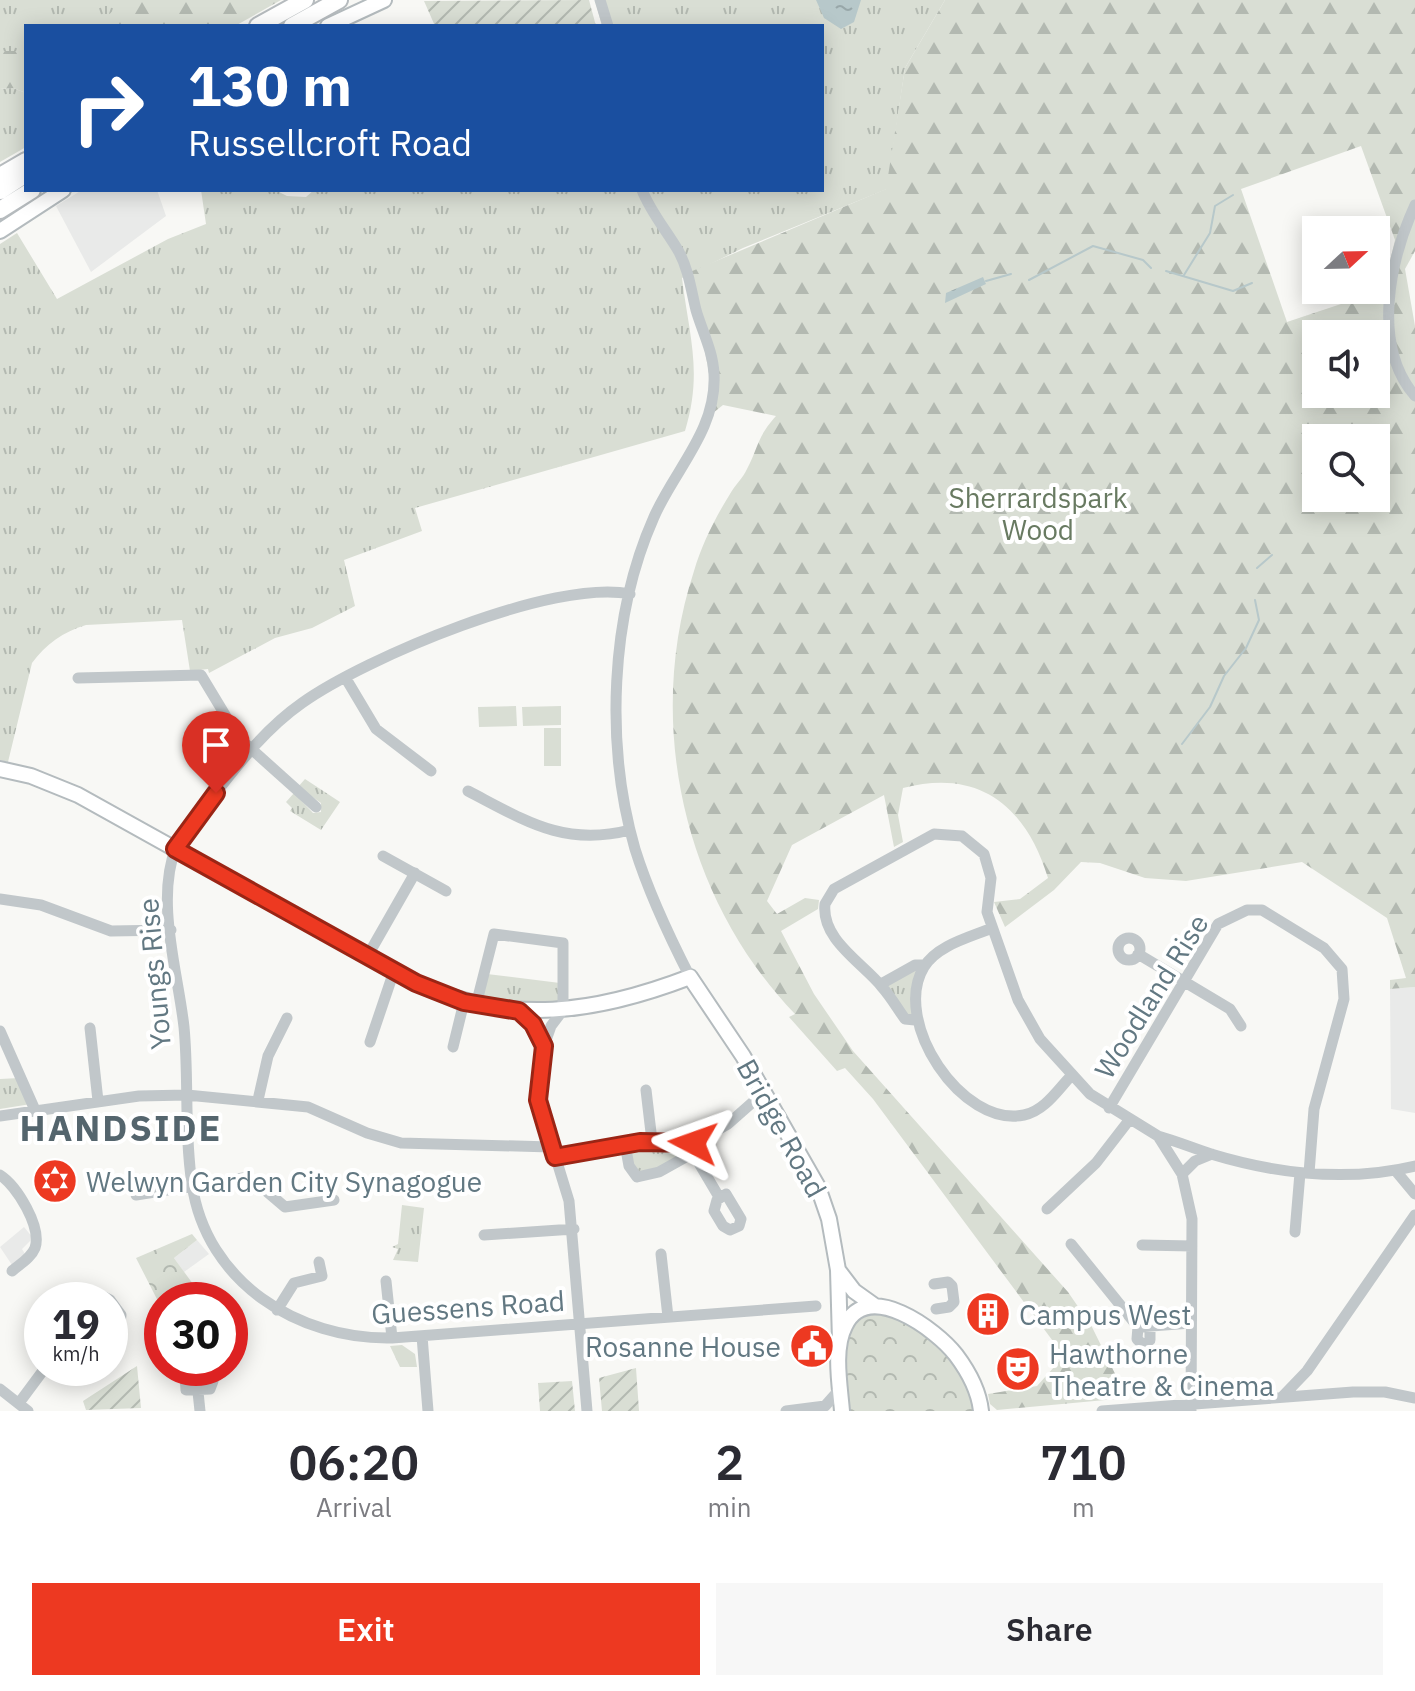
<!DOCTYPE html>
<style>
body{margin:0;font-family:"IBM Plex Sans",sans-serif;background:#f7f7f7;color:#2b2b33;height:100vh;display:flex;flex-direction:column;font-size:30px;white-space:nowrap}
*{box-sizing:border-box;margin:0}
p{font-size:26px;color:#7c7c81}
.icon{flex:none;width:44px;height:44px;fill:none;stroke:currentColor;stroke-width:2;stroke-linecap:round;stroke-linejoin:round}
.map{position:relative;height:1411px;overflow:hidden}
.sheet{display:flex;flex-direction:column;background:#fff;flex:1}
.sheet>*{flex:none}
.guide{position:absolute;left:24px;top:24px;width:800px;height:168px;border-radius:0px;box-shadow:0 4px 20px #0003;background:#1a4fa0;color:#fff;overflow:hidden}
.needle{width:52px;rotate:68deg}
.buttons{position:absolute;left:1302px;top:216px;display:grid;gap:16px}
.buttons a{display:grid;place-items:center;width:88px;height:88px;border-radius:0px;background:#fff;box-shadow:0 4px 20px #0003;font-size:40px}
.speed{position:absolute;left:24px;top:1282px;display:flex;gap:16px;font-size:40px;font-weight:700;text-align:center}
.speed>*{display:grid;place-content:center;width:104px;height:104px;border-radius:50%;background:#fff;box-shadow:0 4px 20px #0003;line-height:1}
.speed small{font-size:20px;font-weight:400}
.speed .limit{border:12px solid #d22;background:#fff;color:#111}
.pin{position:absolute;display:grid;place-items:center;width:68px;height:68px;color:#fff;margin:-82px -34px;border-radius:50% 50% 50% 0;rotate:-45deg;box-shadow:0 0 8px #0007}
.pin .icon{rotate:45deg}
.me{position:absolute;width:88px;margin:-44px;rotate:274deg;stroke-linejoin:round;filter:drop-shadow(0 0 6px #0008)}
.turn{display:flex;align-items:center;gap:28px;height:168px;padding:0 32px;font-size:36px}
.turn .icon{width:104px;height:104px;stroke-width:2.5}
.turn b{display:block;font-size:56px;line-height:68px}
.eta{display:flex;justify-content:space-evenly;align-items:center;height:136px;text-align:center}
.eta b{font-size:48px;font-weight:600;line-height:56px}
.action{display:flex;gap:16px;margin-top:auto;padding:16px 32px}
.action a{flex:1;height:92px;border-radius:0px;background:#ed3921;color:#fff;font-size:32px;font-weight:600;line-height:92px;text-align:center}
.action a+a{background:#f7f7f7;color:#2b2b33}
.map>svg:first-child{display:block}
.built{fill:#e9eae9}
.grass{fill:url(#grass-tufts)}
.forest{fill:url(#forest-firs);fill-rule:evenodd}
.park{fill:url(#park-crowns)}
.garden{fill:url(#garden-furrows)}
.pitch{fill:#d9ded4}
.water{fill:url(#water-ripples)}
.lines{fill:none;stroke-linecap:round;stroke-linejoin:round}
.stream{stroke:#b7c8ca;stroke-width:2}
.major-casing{stroke:#b4bbbe;stroke-width:18}
.highway-casing{stroke:#b6bbbe;stroke-width:20}
.minor{stroke:#c1c7ca;stroke-width:11}
.major{stroke:#fff;stroke-width:14}
.highway{stroke:#fff;stroke-width:16}
.route-casing{stroke:#9a2515;stroke-width:20}
.route{stroke:#ed3921;stroke-width:14}
.labels{text-anchor:middle;dominant-baseline:central;stroke-width:8;stroke-linejoin:round;paint-order:stroke}
.park-label{font-size:28px;fill:#687a61;stroke:#fff}
.street-label{font-size:28px;fill:#627882;stroke:#fff}
.poi-label{font-size:28px;fill:#627882;stroke:#fff;text-anchor:start}
.district-label{font-size:36px;font-weight:bold;letter-spacing:2px;fill:#54656d;stroke:#fff}
</style>
<div class="map">
<svg width="1415" height="1411" viewBox="0 0 1415 1411">
<defs>
<pattern id="grass-tufts" width="24" height="20" patternUnits="userSpaceOnUse" patternTransform="scale(2)"><rect width="24" height="20" fill="#d9ded4"/><path d="M3 7l-1-3M5 7V3M7 7l1-3M15 17l-1-3M17 17v-4M19 17l1-3" fill="none" stroke="#b3b9b1"/></pattern>
<pattern id="forest-firs" width="22" height="20" patternUnits="userSpaceOnUse" patternTransform="scale(2)"><rect width="22" height="20" fill="#d9ded4"/><path d="M5 1l3.5 6h-7zM16 11l3.5 6h-7z" fill="#b3b9b1"/></pattern>
<pattern id="park-crowns" width="20" height="18" patternUnits="userSpaceOnUse" patternTransform="scale(2)"><rect width="20" height="18" fill="#d9ded4"/><path d="M2 6a3 3 0 1 1 6 0M12 15a3 3 0 1 1 6 0" fill="none" stroke="#b3b9b1"/></pattern>
<pattern id="garden-furrows" width="10" height="10" patternUnits="userSpaceOnUse" patternTransform="scale(2)"><rect width="10" height="10" fill="#d9ded4"/><path d="M-1 1l2-2M0 10L10 0M9 11l2-2" fill="none" stroke="#b3b9b1"/></pattern>
<pattern id="water-ripples" width="26" height="14" patternUnits="userSpaceOnUse" patternTransform="scale(2)"><rect width="26" height="14" fill="#b7c8ca"/><path d="M2 4q2-2 4 0t4 0M15 11q2-2 4 0t4 0" fill="none" stroke="#98a7a9"/></pattern>
</defs>
<rect width="100%" height="100%" fill="#f8f8f5"/>
<path class="built" d="M82,190H157L166,216L91,272L56,206Z
M1415,987V1113L1391,1109L1390,989Z
M24,1227L33,1238L22,1249L25,1254L12,1265L0,1247Z
M197,1240L209,1254L184,1272L174,1258Z"/>
<path class="grass" d="M0,0H147L126,26H26V60L0,69Z
M595,0H945L905,68L887,189L743,248L682,278C689,336 703,372 685,431L415,508L422,531L344,560L355,606L312,628L275,638L209,673L208,669L190,671L182,620L86,625C63,632 46,644 32,663L8,762L0,760V244L17,233L57,299L168,239L206,224L201,190H275L287,196L306,197L314,190H822V26H602Z
M13,88L26,93V147L0,162V89Z
M305,779L340,802L321,830L290,811L292,808L286,802L294,793L313,813L321,812V803L298,787Z
M918,968L912,1015L910,1018L887,989L888,984Z
M487,974L560,983L561,1003L531,1004L480,998Z
M19,1078L31,1104L0,1109V1079Z
M688,1144L690,1151L646,1175L633,1171L629,1147Z
M402,1205L424,1208L418,1262L393,1260L398,1249L392,1247L398,1244Z"/>
<path class="forest" d="M123,0H281L235,26H90L102,22Z
M945,0H1415V251L1405,269L1415,326V987L1390,989V980L1406,978L1387,918L1302,862L1186,881L1145,878L1100,863L1081,862L1054,890L1005,927L994,902L1020,899L1048,878C1026,806 979,768 903,788L898,815L903,842L894,847L884,795L792,845L767,901L777,914L805,898L819,900L818,909L781,931L814,994L853,1051L1068,1292L1092,1327L1127,1398L997,1410L990,1404L988,1394L1037,1386L1064,1356L873,1099L845,1068L837,1071L789,1017L795,1014C684,899 644,723 694,571C702,544 715,518 730,494C735,485 743,478 747,469C759,446 757,437 776,416L723,405L713,413L715,405L690,272L886,189L905,68ZM1361,146L1395,240L1383,290L1287,322L1241,189ZM1316,334H1376V394H1316ZM1316,438H1376V498H1316Z
M0,51H26V93L13,88L0,89Z"/>
<path class="park" d="M192,1234L197,1240L174,1258L201,1295L197,1300H162V1309L136,1258Z
M864,1312C924,1315 961,1355 977,1411H846V1332Z
M402,1345L415,1354L417,1367H400L390,1346Z"/>
<path class="garden" d="M589,0L596,26H435L424,1Z
M137,1366L141,1408L86,1410L83,1401Z
M636,1368L639,1411H602L599,1378Z
M572,1381L575,1411H540L538,1383Z"/>
<path class="pitch" d="M516,706L517,726L479,727L478,707Z
M561,706V725L523,726L522,707Z
M544,728H561V766H544Z"/>
<path class="water" d="M816,0H861L854,22L841,29L824,18Z
M983,277L986,284L945,303L946,293Z"/>
<g class="lines">
<path class="stream" d="M1166,271L1233,291L1252,283
M1184,275L1210,233L1215,206L1233,195
M1029,280L1093,246L1143,260L1151,268
M986,281L1011,274
M1257,568L1272,555
M1182,744L1210,707L1224,676L1246,648L1259,620L1255,600"/>
<g class="major-casing">
<path id="major" d="M328,26L384,0
M0,231L63,190
M0,769L31,776L78,795L416,983C510,1026 596,1013 690,977L743,1056L818,1187L829,1219L838,1270L840,1341
M838,1270L854,1291L875,1306
M842,1411C840,1386 833,1349 845,1326C867,1278 937,1330 956,1355C968,1371 979,1392 981,1411"/>
</g>
<g class="highway-casing">
<path id="highway" d="M258,26L305,0
M292,26L339,0
M0,176L26,161
M0,191L26,174
M0,210L32,190"/>
</g>
<path class="minor" d="M600,0L608,26
M642,190C651,213 667,231 679,252C689,271 691,290 696,310C702,331 713,351 714,374C717,430 675,469 654,517C610,616 605,745 635,849C649,894 669,936 690,977
M1415,205C1390,260 1371,345 1415,396
M630,594C555,578 365,658 302,703C262,731 234,770 204,808C194,821 181,833 176,847C155,901 178,972 184,1027C189,1079 184,1132 192,1184C206,1282 298,1340 392,1338L816,1306
M345,677L376,729L431,771
M78,678L201,675L239,738L316,807
M468,791C526,821 564,847 630,830
M383,856L446,891
M0,899L41,905L111,931L171,930
M992,928C971,937 937,945 924,967C891,1021 962,1128 1024,1115C1044,1111 1057,1091 1070,1077
M1118 949a11 11 0 1 1 22 0a11 11 0 1 1-22 0Z
M1138,954L1230,1009L1241,1026
M367,957L415,873
M881,984L915,965H924
M476,1005L494,934L563,943V1010L551,1026L544,1046L533,1024L519,1011
M915,1020L905,1019C897,1008 891,997 882,987C863,963 821,940 825,904L834,889L934,834L962,836L984,854L991,878L987,912L1018,1000L1040,1039L1090,1094L1158,1136L1182,1174L1192,1219L1191,1411
M90,1028L98,1101
M0,1031L35,1110
M370,1042L394,971
M544,1046L538,1100L569,1201L587,1411
M453,1047L464,1002
M646,1090L652,1141
M258,1100L268,1056L287,1018
M1109,1108L1218,924L1247,910H1262L1324,948L1342,969L1344,999L1314,1109L1309,1173
M0,1116L139,1096L187,1095L308,1107L367,1133L401,1143L551,1147
M1158,1136C1176,1141 1193,1148 1211,1154C1277,1174 1348,1182 1415,1166
M625,1144L629,1166L637,1177L659,1172L693,1153
M693,1145V1153L719,1197
M555,1157L640,1142L700,1140L728,1124L763,1093
M1395,1170L1415,1194
M1182,1174L1195,1161L1212,1154
M0,1175C17,1186 42,1227 35,1248C31,1258 20,1264 12,1271
M726,1194L741,1219L739,1226L730,1230L723,1226L714,1211L717,1200Z
M136,1195L243,1178L258,1184L285,1207L334,1200
M1047,1209L1096,1163L1130,1119
M1295,1232L1300,1173
M484,1235L574,1229
M1071,1244L1138,1327L1191,1323
M1142,1245L1192,1246
M661,1254L668,1317
M386,1281L392,1338
M934,1284L948,1282L952,1286L954,1302L949,1307L936,1309
M95,1300L102,1296L110,1300
M110,1300L121,1315L120,1324L110,1338
M277,1310L294,1283L322,1276L319,1262
M1138,1327L1137,1339L1143,1345L1150,1340V1327
M422,1336L428,1411
M207,1373L213,1381L210,1389L186,1390L185,1376Z
M0,1389L28,1411
M198,1392L200,1411
M1282,1397L1307,1371L1415,1215
M19,1403L45,1368
M786,1411L825,1406L841,1388
M1102,1411L1353,1392H1385L1415,1398"/>
<use href="#major" class="major"/>
<use href="#highway" class="highway"/>
</g>
<g class="lines">
<g class="route-casing">
<path id="route" d="M216,793L175,849L416,983L464,1002L519,1011L533,1024L544,1046L538,1100L555,1157L640,1142L693,1143"/>
</g>
<use href="#route" class="route"/>
</g>
<defs>
<g id="synagogue-disc" transform="scale(2.3)"><circle r="9.5" fill="#ed3921" stroke="#fff"/><path d="M0-6.5L5.6 3.2H-5.6ZM0 6.5L5.6-3.2H-5.6Z" fill="#fff"/></g>
<g id="building-disc" transform="scale(2.3)"><circle r="9.5" fill="#ed3921" stroke="#fff"/><path d="M-4-6H4V6H1V3H-1V6H-4ZM-2.5-4.3h1.7v1.8h-1.7ZM.8-4.3h1.7v1.8H.8ZM-2.5-1h1.7V.8h-1.7ZM.8-1h1.7V.8H.8Z" fill="#fff"/></g>
<g id="civic-disc" transform="scale(2.3)"><circle r="9.5" fill="#ed3921" stroke="#fff"/><path d="M-.6-6.5H3V-4.5H.6V-3L4-1V1h2V6H-6V1h2V-1L-.6-3ZM-1.2 2.5V6h2.4V2.5Z" fill="#fff"/></g>
<g id="theatre-disc" transform="scale(2.3)"><circle r="9.5" fill="#ed3921" stroke="#fff"/><path d="M-5-5.5Q0-4 5-5.5V0Q5 5 0 6Q-5 5-5 0ZM-3.3-2.5H-1v1.5H-3.3ZM1-2.5H3.3v1.5H1ZM-2.8 1Q0 5.5 2.8 1Z" fill="#fff"/></g>
</defs>
<g fill-rule="evenodd">
<use href="#synagogue-disc" x="55" y="1181"/>
<use href="#building-disc" x="988" y="1314"/>
<use href="#civic-disc" x="812" y="1346"/>
<use href="#theatre-disc" x="1018" y="1369"/>
</g>
<g class="labels">
<g class="park-label">
<text x="1038" y="497">Sherrardspark<tspan x="1038" dy="32">Wood</tspan></text>
</g>
<g class="street-label">
<text transform="translate(154 974) rotate(-95)">Youngs Rise</text>
<text transform="translate(1151 996) rotate(-58)">Woodland Rise</text>
<text transform="translate(782 1128) rotate(61)">Bridge Road</text>
<text transform="translate(468 1307) rotate(-4)">Guessens Road</text>
</g>
<g class="poi-label">
<text x="86" y="1181">Welwyn Garden City Synagogue</text>
<text x="1019" y="1314">Campus West</text>
<text x="781" y="1346" text-anchor="end">Rosanne House</text>
<text x="1049" y="1353">Hawthorne<tspan x="1049" dy="32">Theatre &amp; Cinema</tspan></text>
</g>
<g class="district-label">
<text x="121" y="1127">HANDSIDE</text>
</g>
</g>
</svg>
<div class="buttons">
<a><svg class="needle" viewBox="-14 -14 28 28"><path d="M0-13l5 13h-10z" fill="#e53935"/><path d="M0 13l5-13h-10z" fill="#7c7c81"/></svg></a>
<a><svg class="icon" aria-label="sound" viewBox="0 0 24 24"><path d="M4 9h4l5-4v14l-5-4H4zM17 9q2 3 0 6"/></svg></a>
<a><svg class="icon" aria-label="search" viewBox="0 0 24 24"><circle cx="10" cy="10" r="6"/><path d="M15 15l6 6"/></svg></a>
</div>
<div class="speed"><div>19<small>km/h</small></div><div class="limit">30</div></div>
<div class="pin" style="left:216px;top:793px;background:#d93025"><svg class="icon" aria-label="arrive" viewBox="0 0 24 24"><path d="M6 21V4h12l-3 4 3 4H6"/></svg></div>
<svg class="me" style="left:693px;top:1143px" viewBox="-20 -20 40 40"><path d="M0-17L14 15 0 8-14 15z" fill="#ed3921" stroke="#fff" stroke-width="4"/></svg>
<div class="guide">
<div class="turn"><svg class="icon" aria-label="right" viewBox="0 0 24 24"><path d="M7 20v-9h11M14 6l5 5-5 5"/></svg><div><b>130 m</b>Russellcroft Road</div></div>
</div>
</div>
<section class="sheet">
<div class="eta">
<div><b>06:20</b><p>Arrival</p></div>
<div><b>2</b><p>min</p></div>
<div><b>710</b><p>m</p></div>
</div>
<div class="action"><a>Exit</a><a>Share</a></div>
</section>
